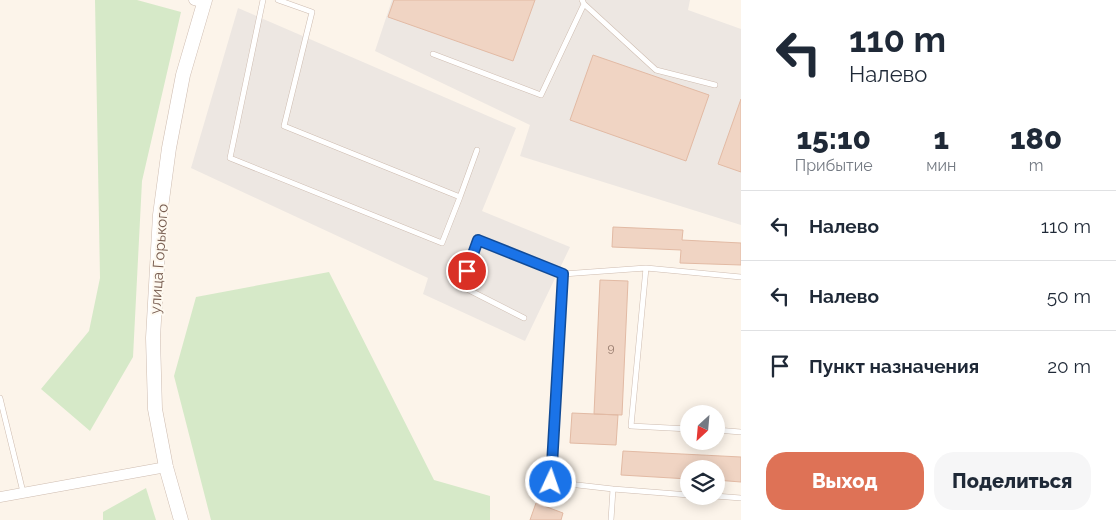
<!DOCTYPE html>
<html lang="ru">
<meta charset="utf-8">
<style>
body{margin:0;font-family:Raleway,sans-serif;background:#f6f6f7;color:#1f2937;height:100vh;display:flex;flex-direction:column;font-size:19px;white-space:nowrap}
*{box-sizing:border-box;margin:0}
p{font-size:16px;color:#747a83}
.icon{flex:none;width:28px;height:28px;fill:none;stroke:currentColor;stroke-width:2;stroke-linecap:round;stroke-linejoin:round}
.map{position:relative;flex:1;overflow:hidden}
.panel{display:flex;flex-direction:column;background:#fff;width:375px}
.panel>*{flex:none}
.top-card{background:#fff;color:#1f2937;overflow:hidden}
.needle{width:32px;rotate:206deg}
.fabs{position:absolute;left:680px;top:405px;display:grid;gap:10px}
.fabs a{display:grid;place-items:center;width:45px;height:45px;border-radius:50%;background:#fff;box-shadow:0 2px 12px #0003;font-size:25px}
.pin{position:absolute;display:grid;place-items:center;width:42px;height:42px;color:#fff;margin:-21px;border:2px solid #fff;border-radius:50%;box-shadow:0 1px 5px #0007}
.me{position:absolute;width:55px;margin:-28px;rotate:3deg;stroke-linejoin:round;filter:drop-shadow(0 0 4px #0008)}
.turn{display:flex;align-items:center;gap:18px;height:105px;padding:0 25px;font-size:22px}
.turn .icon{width:65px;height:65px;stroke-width:2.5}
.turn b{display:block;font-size:35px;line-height:42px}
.eta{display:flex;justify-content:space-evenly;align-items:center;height:85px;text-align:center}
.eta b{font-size:30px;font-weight:800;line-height:35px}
.primary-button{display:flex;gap:10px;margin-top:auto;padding:10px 25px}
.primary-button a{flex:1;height:58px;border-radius:20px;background:#de7256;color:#fff;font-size:20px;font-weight:800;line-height:58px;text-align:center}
.primary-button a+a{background:#f6f6f7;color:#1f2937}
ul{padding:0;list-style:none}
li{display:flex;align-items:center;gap:15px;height:70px;padding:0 25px;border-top:1px solid #e0e1e3}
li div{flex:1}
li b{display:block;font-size:19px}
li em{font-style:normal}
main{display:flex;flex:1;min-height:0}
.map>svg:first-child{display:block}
.industrial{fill:#ede7e2}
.green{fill:#d6e9c8}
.building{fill:#f0d4c3;stroke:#e2baa4}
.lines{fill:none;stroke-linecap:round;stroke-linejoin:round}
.service-casing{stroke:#cebcb0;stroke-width:6}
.minor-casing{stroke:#cebcb0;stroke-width:11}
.tertiary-casing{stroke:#cebcb0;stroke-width:15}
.service{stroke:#fff;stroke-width:5}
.minor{stroke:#fff;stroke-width:10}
.tertiary{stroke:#fff;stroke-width:14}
.route-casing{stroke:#114b97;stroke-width:12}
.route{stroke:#1a73e8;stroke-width:9}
.labels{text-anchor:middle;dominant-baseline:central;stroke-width:4;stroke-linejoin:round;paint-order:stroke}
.number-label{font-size:12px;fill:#94796b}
.street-label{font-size:15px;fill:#765b4e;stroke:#fef9f0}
</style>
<main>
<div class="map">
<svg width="741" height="520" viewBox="0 0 741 520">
<rect width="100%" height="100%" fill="#fcf4ea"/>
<path class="industrial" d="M392,0H690L688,10L741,29V225L520,156L530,125L375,51Z
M238,8L516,128L482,211L570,247L525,341L423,294L428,278L191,168Z"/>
<path class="green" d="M95,0H137L181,12L142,181L133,357L90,431L41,389L89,331L100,278Z
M329,272L434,480L490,496V520H211L174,376L196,297Z
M146,488L156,520H103V512Z"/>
<path class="building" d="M394,0H535L513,61L388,17Z
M593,55L709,95L686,161L570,120Z
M741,99V172L718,164Z
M613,227L683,230L682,240L741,243V265L680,263L681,250L612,247Z
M600,280L628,281L622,415L594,414Z
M572,413L618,415L616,445L570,443Z
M623,451L741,457V482L716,480V469H689V479L621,475Z
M536,503L563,513L561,520H530Z"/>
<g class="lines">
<g class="service-casing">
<path id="service" d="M263,0L230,158L442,243L460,197L284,126L312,12L278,0
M582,0L584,4L656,70L715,85
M433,54L541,95L584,4
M460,197L477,150
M646,268L631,426L689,429
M563,274L551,482L613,489L689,495
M524,318L461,286L478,240L563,274L646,268L741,277
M0,398L23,492
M716,430L741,432
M715,496L741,498
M611,520L613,489"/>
</g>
<g class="minor-casing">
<path id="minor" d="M194,0L204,3
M0,497L166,467"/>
</g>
<g class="tertiary-casing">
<path id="tertiary" d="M181,520L166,467L155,409L153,338L160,215L169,148L183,75L205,0"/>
</g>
<use href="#service" class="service"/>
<use href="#minor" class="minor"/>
<use href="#tertiary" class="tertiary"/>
</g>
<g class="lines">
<g class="route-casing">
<path id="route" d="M467,271L478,240L563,274L551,482"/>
</g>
<use href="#route" class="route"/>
</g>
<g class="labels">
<g class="number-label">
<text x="611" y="348">9</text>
</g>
<g class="street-label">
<text transform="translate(159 259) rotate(-86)">улица Горького</text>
</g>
</g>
</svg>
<div class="fabs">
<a><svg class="needle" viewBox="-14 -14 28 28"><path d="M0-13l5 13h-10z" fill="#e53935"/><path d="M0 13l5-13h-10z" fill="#747a83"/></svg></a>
<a><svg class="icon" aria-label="layers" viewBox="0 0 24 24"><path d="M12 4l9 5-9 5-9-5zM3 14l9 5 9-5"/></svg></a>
</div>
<div class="pin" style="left:467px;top:271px;background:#d93025"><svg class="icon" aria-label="arrive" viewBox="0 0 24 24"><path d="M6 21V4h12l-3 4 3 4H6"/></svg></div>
<svg class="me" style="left:551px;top:482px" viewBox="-20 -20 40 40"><circle r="17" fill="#1a73e8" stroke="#fff" stroke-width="3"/><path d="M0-11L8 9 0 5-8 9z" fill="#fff"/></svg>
</div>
<section class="panel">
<div class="top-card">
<div class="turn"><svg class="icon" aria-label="left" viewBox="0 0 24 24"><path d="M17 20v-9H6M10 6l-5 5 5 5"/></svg><div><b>110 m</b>Налево</div></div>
</div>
<div class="eta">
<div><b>15:10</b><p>Прибытие</p></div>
<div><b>1</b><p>мин</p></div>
<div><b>180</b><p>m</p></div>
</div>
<ul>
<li><svg class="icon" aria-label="left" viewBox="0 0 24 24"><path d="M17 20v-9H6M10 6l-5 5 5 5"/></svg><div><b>Налево</b></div><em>110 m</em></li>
<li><svg class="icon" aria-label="left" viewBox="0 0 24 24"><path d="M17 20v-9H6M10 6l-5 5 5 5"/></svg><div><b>Налево</b></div><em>50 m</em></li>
<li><svg class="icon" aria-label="arrive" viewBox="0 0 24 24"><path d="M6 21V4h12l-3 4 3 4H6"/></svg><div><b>Пункт назначения</b></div><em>20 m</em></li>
</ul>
<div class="primary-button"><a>Выход</a><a>Поделиться</a></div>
</section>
</main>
